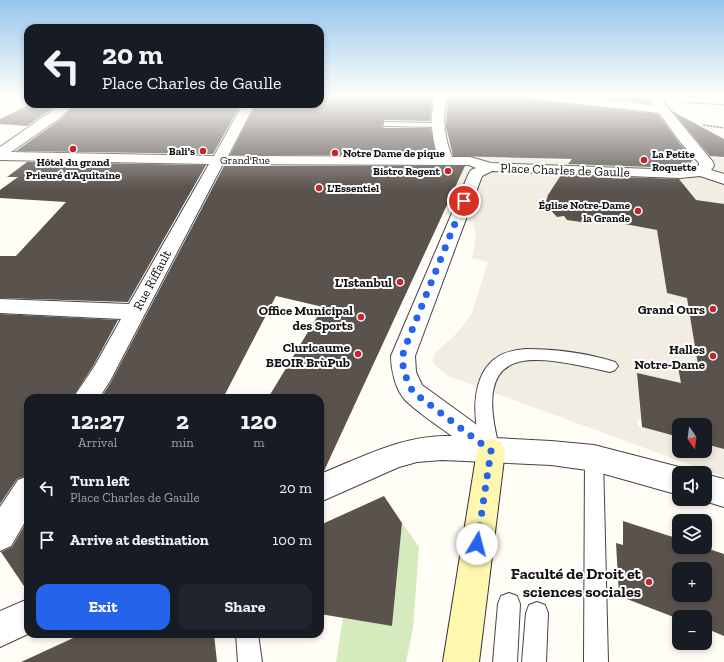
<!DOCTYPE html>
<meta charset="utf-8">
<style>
body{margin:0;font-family:"Zilla Slab",serif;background:#20242c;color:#f1f3f6;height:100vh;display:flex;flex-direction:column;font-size:15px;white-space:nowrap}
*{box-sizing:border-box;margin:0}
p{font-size:13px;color:#9ea1a6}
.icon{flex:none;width:22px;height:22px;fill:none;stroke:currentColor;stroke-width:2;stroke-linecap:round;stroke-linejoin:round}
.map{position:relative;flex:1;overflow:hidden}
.side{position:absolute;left:24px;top:394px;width:300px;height:244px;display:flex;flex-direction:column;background:#171b24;border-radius:12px;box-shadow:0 2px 6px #0003}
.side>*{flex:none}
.banner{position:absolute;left:24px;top:24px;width:300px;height:84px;border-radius:12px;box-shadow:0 2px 6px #0003;background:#171b24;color:#f1f3f6;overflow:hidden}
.needle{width:26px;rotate:166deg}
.controls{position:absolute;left:672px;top:418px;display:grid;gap:8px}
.controls a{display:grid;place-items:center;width:40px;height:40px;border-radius:8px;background:#171b24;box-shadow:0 2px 6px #0003;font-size:20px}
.pin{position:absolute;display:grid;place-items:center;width:34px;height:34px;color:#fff;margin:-17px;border:2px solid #fff;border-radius:50%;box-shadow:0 1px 4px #0007}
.me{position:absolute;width:44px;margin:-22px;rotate:8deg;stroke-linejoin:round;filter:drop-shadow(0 0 3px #0008)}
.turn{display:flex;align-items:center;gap:14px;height:84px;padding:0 12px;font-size:18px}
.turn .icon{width:52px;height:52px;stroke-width:2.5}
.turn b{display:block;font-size:28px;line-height:34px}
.eta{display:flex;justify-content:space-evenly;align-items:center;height:68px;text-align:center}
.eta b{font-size:24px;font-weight:700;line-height:28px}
.button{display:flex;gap:8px;margin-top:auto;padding:8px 12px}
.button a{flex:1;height:46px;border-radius:12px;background:#2563eb;color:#fff;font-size:16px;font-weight:700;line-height:46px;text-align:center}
.button a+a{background:#20242c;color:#f1f3f6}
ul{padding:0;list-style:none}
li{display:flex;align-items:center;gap:12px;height:52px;padding:0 12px}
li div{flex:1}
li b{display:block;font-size:15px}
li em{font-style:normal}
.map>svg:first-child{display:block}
.green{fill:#d5ebbd}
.plaza{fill:#f1ede2}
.building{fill:#5a524d;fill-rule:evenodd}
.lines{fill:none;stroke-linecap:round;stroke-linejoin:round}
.lane-casing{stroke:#444;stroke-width:2}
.street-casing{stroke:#444;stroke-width:2}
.secondary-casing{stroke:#333;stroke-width:2}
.path{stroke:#333;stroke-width:1.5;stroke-dasharray:2.5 1;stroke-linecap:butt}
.lane{fill:#fff;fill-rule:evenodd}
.street{fill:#fff;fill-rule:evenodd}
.secondary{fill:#fff6b0;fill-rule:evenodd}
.route{stroke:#2563eb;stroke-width:7;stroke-dasharray:0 12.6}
.poi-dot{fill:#c4262e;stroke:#fff;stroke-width:1.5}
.labels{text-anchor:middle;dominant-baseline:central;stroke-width:4;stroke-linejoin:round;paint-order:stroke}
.far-poi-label{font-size:11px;font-weight:bold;fill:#111;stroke:#fff;text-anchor:end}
.far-street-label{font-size:11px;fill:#111;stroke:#fff}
.street-label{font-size:13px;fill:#111;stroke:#fff}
.poi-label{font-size:13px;font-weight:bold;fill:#111;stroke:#fff;text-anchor:end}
.near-poi-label{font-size:16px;font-weight:bold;fill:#111;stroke:#fff;text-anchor:end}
</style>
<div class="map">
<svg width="724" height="662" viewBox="0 0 724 662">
<rect width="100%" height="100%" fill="#fffdf5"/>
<path class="green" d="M402,523L419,547L413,628L406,662H336L343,618L392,626Z"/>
<path class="plaza" d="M518,96H561L635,105L637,104L635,98H648L647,96H672L669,104L696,139L710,151L724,159V204L555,190L549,193L547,197L557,217L564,216L567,220L581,222L591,221L609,224V218L685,235L667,293L690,298L693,311L689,310V314L694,315L700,347L695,346V350L700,351L703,367L677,361L678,366L682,367L685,384L637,373L641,421L637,420L638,426L679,437V451H705V444L724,449V477L448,376L435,365L433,361L435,353L456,334L471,315L488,262L472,258L476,235L473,222L456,219L444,214L466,165L474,156L534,158L582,163L667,131L657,113L654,112Z"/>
<path class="building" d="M320,96H433L430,121L384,120L382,126L384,128H431L436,155H230L256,104H320Z
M448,96H518L530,97L537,100L658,114L680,144L694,159L686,167L680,168L568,164L572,159L453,156L446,127Z
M582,96H646L652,99L651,103Z
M31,104H59L27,126L0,124V119Z
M76,104H241L213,154L16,151L61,119Z
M672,111L724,139V157L710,156Z
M27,162L206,165L128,302L0,298V256H16L66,202L0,198V190L18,177H7Z
M224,166H465L324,471L320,472V398H268L323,307L276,296L223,398H101L111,382Z
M561,175L679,179L696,200L724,204V449L705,444V425H679V437L642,427L637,373L681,383L677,361L698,365L687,298L667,293L657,230L609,221V224L587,220L581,222L567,220L564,216L557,217L545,204L548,195Z
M0,314L118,320L93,366L72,398H28V475L17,479L0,504Z
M384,496L402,523L392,626L320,614V525Z
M28,520V592L1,552L12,547Z
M623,521L679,539V547H703L724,554V636L705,628V617H679V619L619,596L616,543L623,545ZM679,569H705V595H679Z
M82,634H214L217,662H21Z"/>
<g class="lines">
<g class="lane-casing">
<path id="lane" d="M384,122L436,123L440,125L436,127L387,126H384Z
M526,349C555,349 587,353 615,362L618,366L615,370L610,372C531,354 470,341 500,450L497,456L491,458L485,456C472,427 468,374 499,356C507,351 517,350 526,349Z
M594,450L600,452L603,458L608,662H584L585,458L588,452Z
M509,593L517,596L520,604L517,662H493L498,604L501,596Z
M537,602L545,605L548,613L546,662H522L526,613L529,605Z
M236,634H258L262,662H238Z"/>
</g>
<g class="street-casing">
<path id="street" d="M435,96H447C442,117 444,137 452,157H470L491,163L680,170L697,167L699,165V163L681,143L659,113L537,99L533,98L531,96H568L653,105L652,102L655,96H663L665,104L713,162L714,166L711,170L724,174V184L700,176L680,178L492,171L482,176L415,356L416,372L422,385L495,438L551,441L594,445L679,467L690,473H679V495L594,471L551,465L442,460L417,462L399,467L320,502V474C363,457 404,434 452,436C438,426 416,411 405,400C395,389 391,369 391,356L469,173L471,170L476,168L469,165L223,164L110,381L99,398H73L94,367L121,319L0,313V299L129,304L209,164L0,160V147L62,104H75L60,118L11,152L214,156L243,104H255L228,156L438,157C431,136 430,117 435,96Z
M705,474L724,479V507L698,499H705Z
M28,476V517L11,546L0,551V507L18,480Z
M28,599V634L0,647V611Z"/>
</g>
<g class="secondary-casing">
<path id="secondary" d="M491,439L501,442L505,451L479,662H443L477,451L481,442Z"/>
</g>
<path class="path" d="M684,102L724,105
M703,125L724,128"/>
<use href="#lane" class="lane"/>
<use href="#street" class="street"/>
<use href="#secondary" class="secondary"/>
</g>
<linearGradient id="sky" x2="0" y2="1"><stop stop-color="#95c6ee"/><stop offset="0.51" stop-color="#fffefa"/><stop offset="1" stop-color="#fffefa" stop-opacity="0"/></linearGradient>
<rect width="724" height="189" fill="url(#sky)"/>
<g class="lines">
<path class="route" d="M464,201L404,350C400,365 406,379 413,392L491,451L477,544"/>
</g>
<g class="poi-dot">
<circle cx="73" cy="149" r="4"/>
<circle cx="203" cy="151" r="4"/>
<circle cx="335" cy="153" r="4"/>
<circle cx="644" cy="160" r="4"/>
<circle cx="448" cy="171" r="4"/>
<circle cx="319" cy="188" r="4"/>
<circle cx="638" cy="211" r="4"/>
<circle cx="400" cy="282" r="4"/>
<circle cx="713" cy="309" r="4"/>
<circle cx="361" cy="317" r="4"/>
<circle cx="358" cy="354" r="4"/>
<circle cx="713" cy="356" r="4"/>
<circle cx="649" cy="582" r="4"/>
</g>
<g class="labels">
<g class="far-poi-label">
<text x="195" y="151">Bali's</text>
<text x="343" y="153" text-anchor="start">Notre Dame de pique</text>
<text x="652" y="154" text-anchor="start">La Petite<tspan x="652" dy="13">Roquette</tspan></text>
<text x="73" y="162" text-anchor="middle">Hôtel du grand<tspan x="73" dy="13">Prieuré d'Aquitaine</tspan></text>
<text x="440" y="171">Bistro Regent</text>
<text x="327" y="188" text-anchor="start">L'Essentiel</text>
<text x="630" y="205">Église Notre-Dame<tspan x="630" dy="13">la Grande</tspan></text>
</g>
<g class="far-street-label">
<text x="245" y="160">Grand'Rue</text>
</g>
<g class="street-label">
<text transform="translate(565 170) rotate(2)">Place Charles de Gaulle</text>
<text transform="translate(152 280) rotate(-62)">Rue Riffault</text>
</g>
<g class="poi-label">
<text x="392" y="282">L'Istanbul</text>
<text x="705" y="309">Grand Ours</text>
<text x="353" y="310">Office Municipal<tspan x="353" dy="15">des Sports</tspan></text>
<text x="350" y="347">Cluricaume<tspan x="350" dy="15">BEOIR BrùPub</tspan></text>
<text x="705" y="349">Halles<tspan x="705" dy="15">Notre-Dame</tspan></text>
</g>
<g class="near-poi-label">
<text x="641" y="573">Faculté de Droit et<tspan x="641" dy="18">sciences sociales</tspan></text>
</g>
</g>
</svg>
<div class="controls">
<a><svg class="needle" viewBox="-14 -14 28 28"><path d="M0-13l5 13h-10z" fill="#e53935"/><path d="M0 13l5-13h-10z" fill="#9ea1a6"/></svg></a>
<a><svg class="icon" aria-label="sound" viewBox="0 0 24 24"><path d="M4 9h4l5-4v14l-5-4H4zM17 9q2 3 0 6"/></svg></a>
<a><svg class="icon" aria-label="layers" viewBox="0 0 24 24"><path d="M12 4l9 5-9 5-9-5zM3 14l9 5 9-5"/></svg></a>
<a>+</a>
<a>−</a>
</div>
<div class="pin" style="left:464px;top:201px;background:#d93025"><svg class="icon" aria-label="arrive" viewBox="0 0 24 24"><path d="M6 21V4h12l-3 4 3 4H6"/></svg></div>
<svg class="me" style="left:477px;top:544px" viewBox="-20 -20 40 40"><circle r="19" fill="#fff"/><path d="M0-13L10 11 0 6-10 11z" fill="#2563eb"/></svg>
<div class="banner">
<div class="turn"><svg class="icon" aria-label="left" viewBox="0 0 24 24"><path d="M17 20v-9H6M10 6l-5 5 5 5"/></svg><div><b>20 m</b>Place Charles de Gaulle</div></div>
</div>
<section class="side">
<div class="eta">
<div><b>12:27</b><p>Arrival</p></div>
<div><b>2</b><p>min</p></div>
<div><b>120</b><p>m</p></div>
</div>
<ul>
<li><svg class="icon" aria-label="left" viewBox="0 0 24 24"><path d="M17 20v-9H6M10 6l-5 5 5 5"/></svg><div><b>Turn left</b><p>Place Charles de Gaulle</p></div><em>20 m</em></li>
<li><svg class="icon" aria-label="arrive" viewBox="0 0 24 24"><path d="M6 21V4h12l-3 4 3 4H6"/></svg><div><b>Arrive at destination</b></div><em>100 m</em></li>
</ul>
<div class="button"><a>Exit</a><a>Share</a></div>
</section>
</div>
